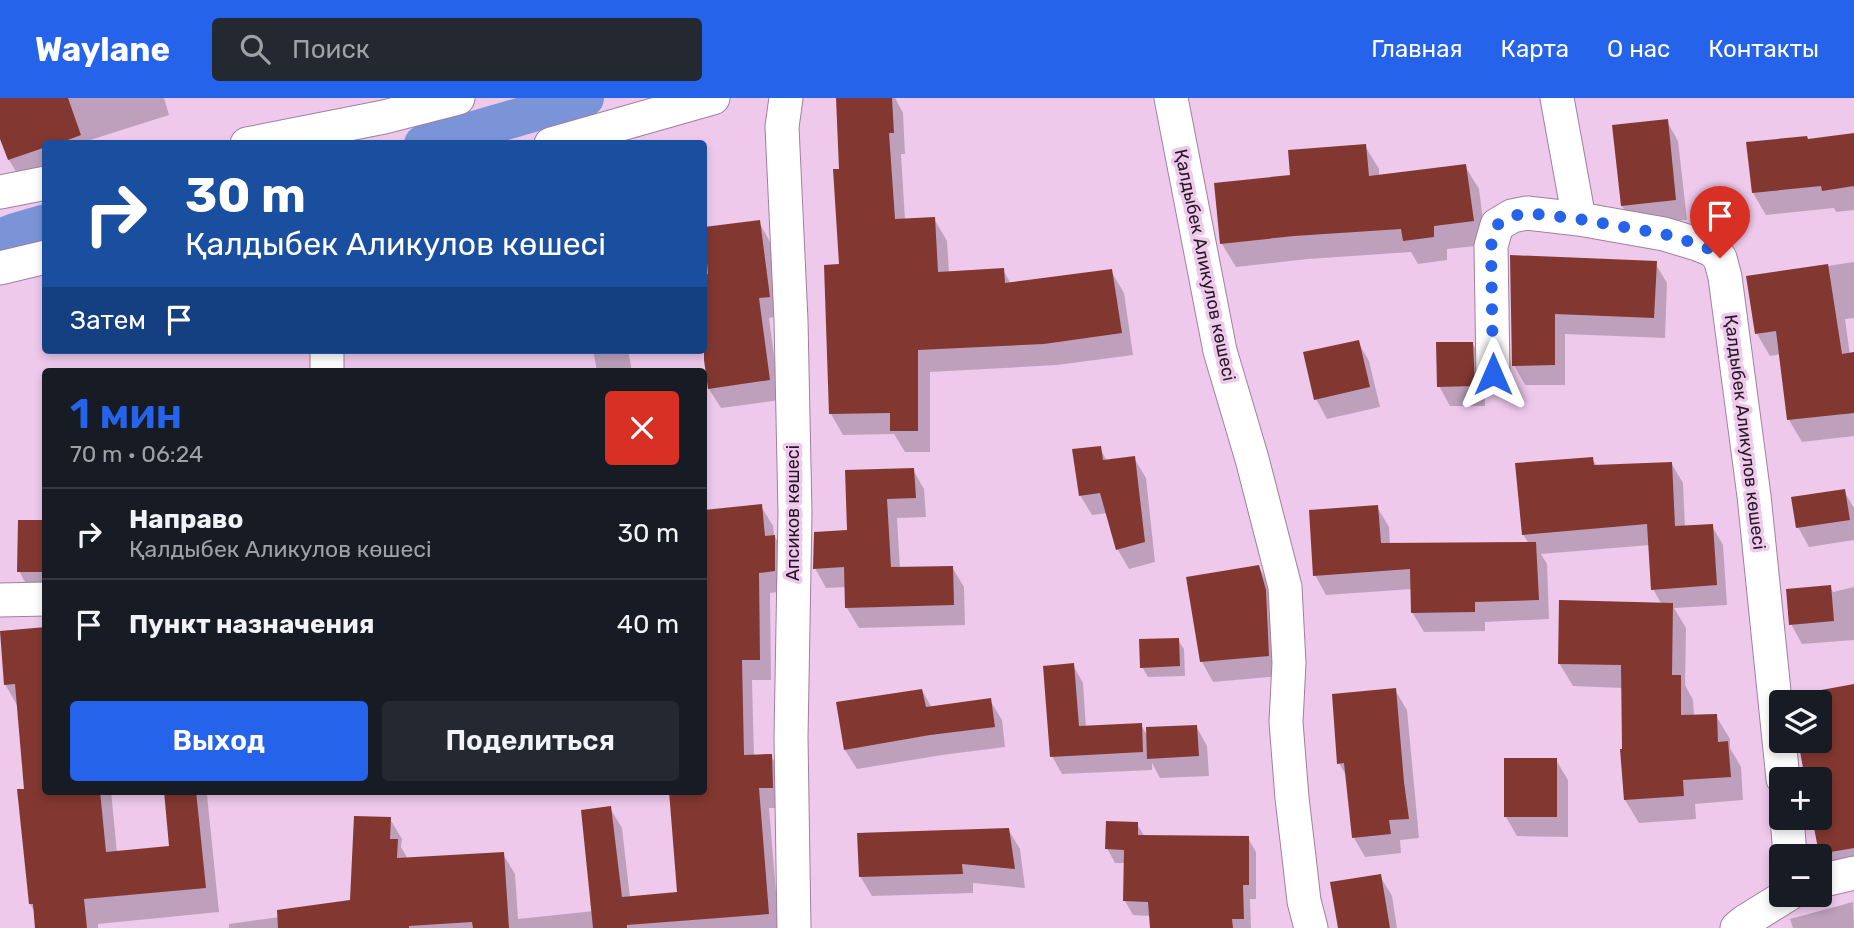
<!DOCTYPE html>
<html lang="ru">
<meta charset="utf-8">
<style>
body{margin:0;font-family:Rubik,sans-serif;background:#242831;color:#f1f3f6;height:100vh;display:flex;flex-direction:column;font-size:26px;white-space:nowrap}
*{box-sizing:border-box;margin:0}
p{font-size:23px;color:#9ea1a6}
.icon{flex:none;width:38px;height:38px;fill:none;stroke:currentColor;stroke-width:2;stroke-linecap:round;stroke-linejoin:round}
.map{position:relative;flex:1;overflow:hidden}
.details{position:absolute;left:42px;top:270px;width:665px;height:427px;display:flex;flex-direction:column;background:#171b24;border-radius:7px;box-shadow:0 4px 10px #0003}
.details>*{flex:none}
.banner{position:absolute;left:42px;top:42px;width:665px;height:214px;border-radius:7px;box-shadow:0 4px 10px #0003;background:#1a4fa0;color:#fff;overflow:hidden}
.controls{position:absolute;left:1769px;top:592px;display:grid;gap:14px}
.controls a{display:grid;place-items:center;width:63px;height:63px;border-radius:7px;background:#171b24;box-shadow:0 4px 10px #0003;font-size:35px}
.pin{position:absolute;display:grid;place-items:center;width:60px;height:60px;color:#fff;margin:-72px -30px;border-radius:50% 50% 50% 0;rotate:-45deg;box-shadow:0 0 7px #0007}
.pin .icon{rotate:45deg}
.me{position:absolute;width:77px;margin:-38px;rotate:0deg;stroke-linejoin:round;filter:drop-shadow(0 0 5px #0008)}
.turn{display:flex;align-items:center;gap:24px;height:147px;padding:0 28px;font-size:32px}
.turn .icon{width:91px;height:91px;stroke-width:2.5}
.turn b{display:block;font-size:49px;line-height:60px}
.then{display:flex;align-items:center;height:66px;padding:0 28px;background:#0003;gap:14px;font-size:26px}
.round{display:grid;place-items:center;flex:none;width:74px;height:74px;border-radius:7px;background:#242831}
.summary{display:flex;align-items:center;justify-content:space-between;height:119px;padding:0 28px}
h1{font-size:42px;font-weight:600;line-height:52px;color:#2563eb}
.primary-button{display:flex;gap:14px;margin-top:auto;padding:14px 28px}
.primary-button a{flex:1;height:80px;border-radius:7px;background:#2563eb;color:#fff;font-size:28px;font-weight:600;line-height:80px;text-align:center}
.primary-button a+a{background:#242831;color:#f1f3f6}
ul{padding:0;list-style:none}
li{display:flex;align-items:center;gap:21px;height:91px;padding:0 28px;border-top:2px solid #363941}
li div{flex:1}
li b{display:block;font-size:26px}
li em{font-style:normal}
header{display:flex;align-items:center;gap:42px;box-sizing:border-box;height:98px;padding:0 35px;background:#2563eb;color:#fff}
header strong{font-size:33px}
nav{display:flex;gap:38px;margin-inline-start:auto;font-size:24px}
.search{width:490px;height:63px;background:#242831;display:flex;align-items:center;gap:18px;box-sizing:border-box;padding:0 24px;border-radius:7px;color:#9ea1a6;font-size:26px}
.map>svg:first-child{display:block}
.shadow{fill:#0003}
.lines{fill:none;stroke-linecap:round;stroke-linejoin:round}
.canal{stroke:#7b94d7;stroke-width:38}
.building{fill:#823830}
.street-casing{stroke:#a17f9f;stroke-width:35}
.street{stroke:#fff;stroke-width:33}
.route{stroke:#2563eb;stroke-width:12;stroke-dasharray:0 21.6}
.labels{text-anchor:middle;dominant-baseline:central;stroke-width:7;stroke-linejoin:round;paint-order:stroke}
.street-label{font-size:18px;fill:#261825;stroke:#eec9ec}
</style>
<header>
<strong>Waylane</strong>
<div class="search"><svg class="icon" aria-label="search" viewBox="0 0 24 24"><circle cx="10" cy="10" r="6"/><path d="M15 15l6 6"/></svg>Поиск</div>
<nav><a>Главная</a><a>Карта</a><a>О нас</a><a>Контакты</a></nav>
</header>
<div class="map">
<svg width="1854" height="830" viewBox="0 0 1854 830">
<rect width="100%" height="100%" fill="#eec9ec"/>
<path class="shadow" d="M0,0H164L169,17L87,43L88,46H46V77L23,85L9,62L0,35Z
M838,0H895L903,15L905,56H901L905,122L934,121L947,143L949,175L1003,172L1011,186L1111,173L1124,195L1133,257L1057,267L930,274V354H905L894,336L843,337L831,316L841,168V72Z
M1667,23L1678,43L1687,122L1634,127L1622,108Z
M1854,39V112L1836,114L1834,110L1766,117L1753,95L1808,43Z
M1365,48L1379,71V78L1465,68L1479,91L1486,147L1447,151V162L1418,166L1411,154L1308,161L1236,169L1222,146L1292,79Z
M759,124L770,144L780,218L769,220L780,302L721,310L709,291L704,251V131Z
M1512,159L1655,165L1667,185L1665,240L1565,236V287H1525L1514,267Z
M1854,164V220L1845,221L1850,257L1854,256V338L1802,344L1789,322L1781,256L1770,258L1757,236L1748,180Z
M1358,244L1369,263L1380,309L1327,321L1316,301Z
M1472,245L1484,265L1485,308H1450L1439,288Z
M593,252H628L632,273H597Z
M1100,350L1107,363L1134,360L1146,380L1155,464L1129,471L1118,452L1108,415L1092,417L1080,397Z
M1592,361L1597,368L1671,365L1683,385L1685,429L1712,428L1723,447L1727,507L1674,510L1686,530L1685,587L1693,602L1694,618H1716L1730,641V650L1741,669L1743,702L1695,706L1696,721L1639,725L1625,702L1622,652L1623,590L1573,588L1559,565L1662,507L1653,491L1650,447L1541,456L1547,466L1549,521L1485,524V533L1424,534L1412,514V491L1326,497L1315,477L1377,409L1389,429L1390,447L1529,446L1523,436Z
M913,372L924,391L926,419L897,420L900,471L952,469L964,489L965,527L859,530L847,510V489L826,490L815,470L849,434Z
M1844,393L1854,410V442L1809,449L1798,429Z
M761,408L773,428L774,437L786,459L785,493L770,495L771,582H752L754,658H771L783,678V710H769L779,830H229V826L303,816L352,804L390,721L402,741L401,749L408,761L503,756L515,776L518,821L594,813L610,710L622,730L630,800L678,796L671,693H704V448L708,447Z
M46,424V502H35L19,473Z
M1259,469L1270,489L1280,578L1213,584L1202,564Z
M1830,489L1833,494L1854,489V542L1802,546L1791,526Z
M1,535L46,693H111L117,755L171,750L166,693H205L207,697L219,814L98,826V830H37L36,816L30,806L26,692L18,609L5,586Z
M1178,542L1184,551L1185,578L1148,579L1142,569Z
M1073,567L1083,585L1086,630L1141,627L1148,639L1196,628L1207,648L1209,678L1160,680L1152,665V672L1062,676L1052,658Z
M1854,587V781L1837,784L1821,756L1820,642Z
M922,592L932,610L990,602L1002,622L1005,649L942,657L857,671L845,652Z
M1395,592L1407,612L1419,740L1400,742L1401,755L1365,759L1354,740L1347,679L1339,665Z
M1556,662L1568,682V739L1517,738L1506,719Z
M1137,726L1145,739L1248,740L1256,754V801H1250L1251,830H1152L1151,818L1133,817L1125,803L1126,765H1115L1107,750Z
M1008,731L1020,751L1025,790L973,785V795L872,798L860,778Z
M1380,778L1392,798L1397,830H1339L1332,785Z
M1853,804L1854,830H1793L1790,821Z"/>
<g class="lines">
<path class="canal" d="M423,46L436,43L585,0
M0,140L15,134L46,125"/>
</g>
<path class="building" d="M0,0H68L81,37L57,46H46V49L8,62L0,41Z
M836,0H892L894,35H889L895,121L935,119L938,174L1004,170L1005,185L1112,171L1122,235L1044,246L918,252V333H890V315L829,316L824,167L839,166L833,71H839Z
M1668,21L1676,102L1621,108L1612,27Z
M1854,35V88L1822,93L1821,88L1752,95L1746,44L1807,38L1808,41Z
M1366,46L1369,78L1466,66L1474,123L1434,128V139L1403,143L1401,131L1294,138L1220,146L1214,85L1290,77L1288,52Z
M760,122L770,199L759,200L770,282L708,291L704,262V177L708,176L704,129Z
M1510,157L1657,163L1654,220L1555,216V267L1512,268Z
M1828,166L1842,256L1854,254V315L1787,322L1776,233L1755,236L1746,178Z
M1359,242L1370,289L1314,302L1303,254Z
M1436,244H1473L1475,288L1437,289Z
M1101,348L1103,362L1135,358L1145,444L1116,452L1100,395L1079,398L1072,351Z
M1593,359L1594,367L1672,364L1675,428L1713,426L1717,487L1651,492L1647,426L1522,437L1515,365Z
M914,370L916,400L887,401L891,469L953,468L954,507L845,510L844,469L813,471L814,434L847,432L845,372Z
M1845,391L1850,422L1796,430L1791,399Z
M762,406L765,438L775,437V473L759,475L760,562H742L744,657L772,656L773,690H759L769,816L627,827V830H593L581,712L611,708L622,799L677,794L669,693H704V412Z
M1378,407L1381,445L1536,444L1539,502L1475,504V514L1411,515L1410,471L1313,478L1309,412Z
M18,422H46V474H17Z
M1259,467L1266,492L1269,558L1200,564L1186,479Z
M1831,487L1834,523L1789,527L1786,491Z
M1559,502L1673,505L1672,577H1681V617L1717,616L1718,644L1728,643L1731,679L1683,682L1684,698L1624,702L1620,651H1622L1621,567L1558,566Z
M46,529V693H100L106,754L169,748L164,693H196L206,790L84,801L87,830H35L33,806H29L17,691H24L15,586L4,587L0,533Z
M1179,540L1180,568L1140,570L1139,541Z
M1074,565L1079,628L1142,625L1143,654L1050,659L1043,568Z
M1854,586V750L1819,756L1812,719H1820V681H1805L1798,642H1820V604H1794V597Z
M1396,590L1404,684L1409,721L1389,722L1391,736L1352,740L1344,665L1337,666L1332,596Z
M922,591L926,609L991,600L995,629L930,637L844,652L836,604Z
M1197,627L1199,658L1147,661L1146,629Z
M1504,660H1557V719H1504Z
M354,718L391,719L390,741H398L397,760L504,754L509,830H473L472,824L409,828V830H278L277,812L350,802Z
M1106,723L1138,724V737L1249,738V787H1243L1244,821H1232L1233,830H1150L1148,804L1123,803L1124,752L1105,751Z
M1009,730L1015,771L962,766L963,776L859,779L857,735Z
M1381,776L1390,830H1338L1330,784Z"/>
<g class="lines">
<g class="street-casing">
<path id="street" d="M786,0L782,29L791,222L795,415L791,639L794,830
M1171,0L1220,253L1252,361L1285,489L1289,565L1286,624L1292,700L1299,759L1304,803L1311,830
M1557,0L1579,121
M247,46L384,19L458,0
M551,46L713,0
M0,94L46,85
M0,170L46,159
M327,273V252
M1493,276L1491,148L1497,127L1512,118L1527,115L1579,121L1664,136L1697,146L1712,152L1720,160L1725,179L1754,398L1783,681
M0,502L46,501
M1787,719L1790,758
M1820,783L1854,775
M1737,830L1744,824L1789,796"/>
</g>
<use href="#street" class="street"/>
</g>
<g class="lines">
<path class="route" d="M1493,276L1491,148L1497,127L1512,118L1527,115L1579,121L1664,136L1697,146L1712,152L1720,160"/>
</g>
<g class="labels">
<g class="street-label">
<text transform="translate(1205 167) rotate(78)">Қалдыбек Аликулов көшесі</text>
<text transform="translate(1745 334) rotate(83)">Қалдыбек Аликулов көшесі</text>
<text transform="translate(793 415) rotate(-90)">Апсиков көшесі</text>
</g>
</g>
</svg>
<div class="controls">
<a><svg class="icon" aria-label="layers" viewBox="0 0 24 24"><path d="M12 4l9 5-9 5-9-5zM3 14l9 5 9-5"/></svg></a>
<a>+</a>
<a>−</a>
</div>
<div class="pin" style="left:1720px;top:160px;background:#d93025"><svg class="icon" aria-label="arrive" viewBox="0 0 24 24"><path d="M6 21V4h12l-3 4 3 4H6"/></svg></div>
<svg class="me" style="left:1493px;top:276px" viewBox="-20 -20 40 40"><path d="M0-17L14 15 0 8-14 15z" fill="#2563eb" stroke="#fff" stroke-width="4"/></svg>
<div class="banner">
<div class="turn"><svg class="icon" aria-label="right" viewBox="0 0 24 24"><path d="M7 20v-9h11M14 6l5 5-5 5"/></svg><div><b>30 m</b>Қалдыбек Аликулов көшесі</div></div>
<div class="then">Затем<svg class="icon" aria-label="arrive" viewBox="0 0 24 24"><path d="M6 21V4h12l-3 4 3 4H6"/></svg></div>
</div>
<section class="details">
<div class="summary"><div><h1>1 мин</h1><p>70 m · 06:24</p></div><a class="round" style="background:#d93025;color:#fff"><svg class="icon" aria-label="close" viewBox="0 0 24 24"><path d="M6 6l12 12M18 6L6 18"/></svg></a></div>
<ul>
<li><svg class="icon" aria-label="right" viewBox="0 0 24 24"><path d="M7 20v-9h11M14 6l5 5-5 5"/></svg><div><b>Направо</b><p>Қалдыбек Аликулов көшесі</p></div><em>30 m</em></li>
<li><svg class="icon" aria-label="arrive" viewBox="0 0 24 24"><path d="M6 21V4h12l-3 4 3 4H6"/></svg><div><b>Пункт назначения</b></div><em>40 m</em></li>
</ul>
<div class="primary-button"><a>Выход</a><a>Поделиться</a></div>
</section>
</div>
